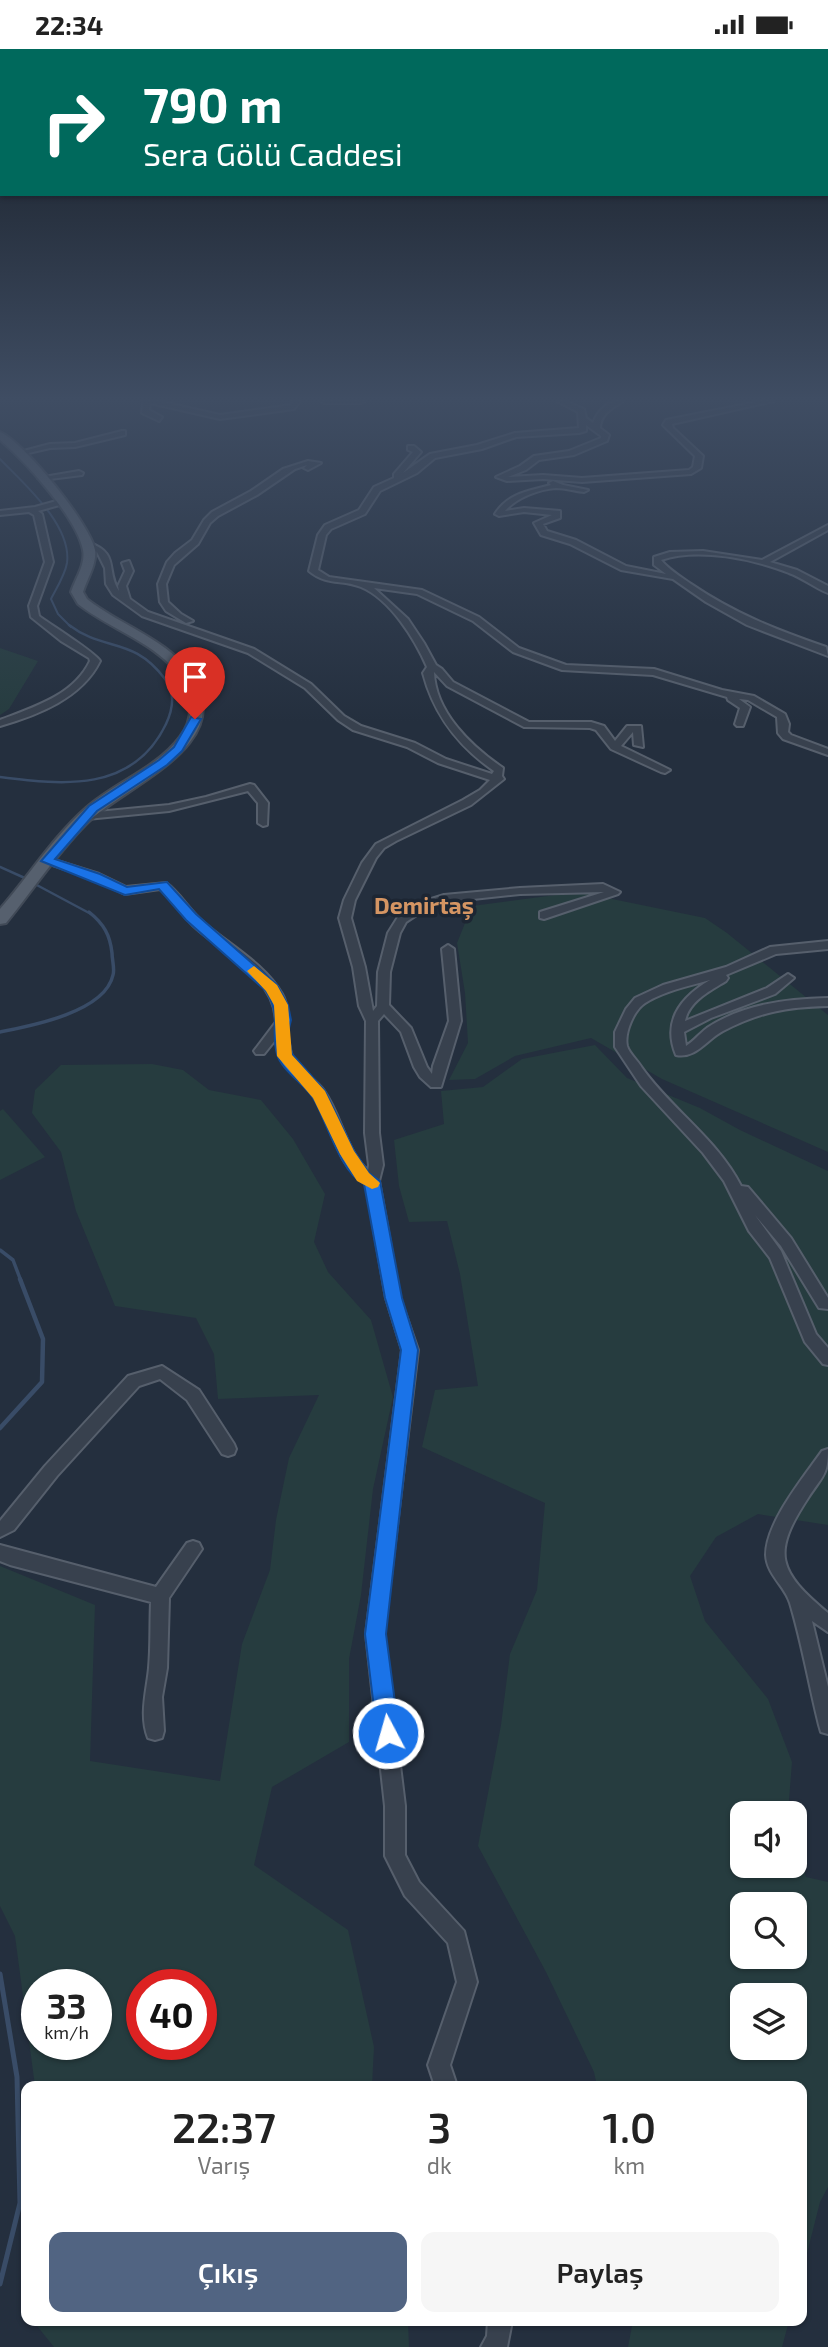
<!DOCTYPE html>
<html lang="tr">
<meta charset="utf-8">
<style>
body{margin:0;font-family:"Exo 2",sans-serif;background:#f6f6f6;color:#222;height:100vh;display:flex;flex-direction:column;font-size:26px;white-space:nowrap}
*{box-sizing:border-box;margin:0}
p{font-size:23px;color:#767676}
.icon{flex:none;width:38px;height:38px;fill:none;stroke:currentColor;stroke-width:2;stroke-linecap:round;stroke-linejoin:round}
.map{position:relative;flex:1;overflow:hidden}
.side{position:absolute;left:21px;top:2032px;width:786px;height:245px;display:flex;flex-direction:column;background:#fff;border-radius:14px;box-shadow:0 2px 5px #0004}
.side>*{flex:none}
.hud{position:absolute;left:0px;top:0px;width:830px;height:147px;box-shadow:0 2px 5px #0004;background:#00695c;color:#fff;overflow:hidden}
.tools{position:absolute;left:730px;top:1752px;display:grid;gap:14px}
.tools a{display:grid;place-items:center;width:77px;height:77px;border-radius:14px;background:#fff;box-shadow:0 2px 5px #0004;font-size:35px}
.speed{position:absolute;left:21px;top:1920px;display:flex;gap:14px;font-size:35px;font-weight:700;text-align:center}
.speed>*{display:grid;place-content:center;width:91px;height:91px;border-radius:50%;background:#fff;box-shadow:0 2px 5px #0004;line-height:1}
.speed small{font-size:18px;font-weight:400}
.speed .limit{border:10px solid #d22;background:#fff;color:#111}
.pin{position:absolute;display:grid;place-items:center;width:60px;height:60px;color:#fff;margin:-72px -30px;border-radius:50% 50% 50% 0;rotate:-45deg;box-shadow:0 0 7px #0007}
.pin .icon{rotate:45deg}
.me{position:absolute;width:77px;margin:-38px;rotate:354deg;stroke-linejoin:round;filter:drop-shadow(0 0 5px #0008)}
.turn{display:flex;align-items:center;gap:24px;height:147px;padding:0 28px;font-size:32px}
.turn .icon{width:91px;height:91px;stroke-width:2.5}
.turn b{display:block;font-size:49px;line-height:60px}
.eta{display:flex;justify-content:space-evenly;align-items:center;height:119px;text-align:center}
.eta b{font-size:42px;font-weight:600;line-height:49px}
.button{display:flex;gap:14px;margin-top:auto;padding:14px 28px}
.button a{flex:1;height:80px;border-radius:14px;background:#516482;color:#fff;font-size:28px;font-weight:600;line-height:80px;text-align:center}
.button a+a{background:#f6f6f6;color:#222}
.status{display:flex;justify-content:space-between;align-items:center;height:49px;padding:0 35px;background:#fff;direction:ltr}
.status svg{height:19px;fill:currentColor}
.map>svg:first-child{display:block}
.green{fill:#263c3f;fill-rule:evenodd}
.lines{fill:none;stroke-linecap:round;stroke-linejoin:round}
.stream-far4{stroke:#394c67;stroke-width:2}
.stream-far3{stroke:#394c67;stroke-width:2.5}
.stream-far2{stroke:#394c67;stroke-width:3.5}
.stream-far1{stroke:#394c67;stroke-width:4.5}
.stream{stroke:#394c67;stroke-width:5}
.minor-casing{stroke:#565f6c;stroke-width:4}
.major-casing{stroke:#414a57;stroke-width:4}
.minor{fill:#38414e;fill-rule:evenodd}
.major{fill:#56606e;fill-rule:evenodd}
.route{fill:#1a73e8;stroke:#114b97;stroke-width:2}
.slow{fill:#f59e0b}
.labels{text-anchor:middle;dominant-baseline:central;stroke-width:7;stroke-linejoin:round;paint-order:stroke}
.quarter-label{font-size:23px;font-weight:bold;fill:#d59563;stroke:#1d2633}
</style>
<div class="status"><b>22:34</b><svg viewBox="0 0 49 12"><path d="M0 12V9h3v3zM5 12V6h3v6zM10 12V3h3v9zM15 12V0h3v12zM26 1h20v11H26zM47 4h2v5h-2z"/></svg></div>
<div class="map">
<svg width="828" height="2298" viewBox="0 0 828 2298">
<rect width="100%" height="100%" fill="#242f3e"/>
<path class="green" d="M0,599L38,612L9,660L0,666Z
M578,843L705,869L727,884L828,966V1103L662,1030L591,989L515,1007L475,1030L449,1031L468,994L465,944L457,894L472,857Z
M595,996L627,1029L700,1059L740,1081L828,1122V1476L758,1465L716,1488L690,1527L705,1572L768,1650L792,1713L788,1764H742V1816H794L795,1789L806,1828L828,1833V2138L820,2153L802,2224V2037H597L594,2023L546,1923L478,1797L501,1676L510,1605L537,1541L545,1454L422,1398L435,1341L478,1337L460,1225L447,1172L409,1173L399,1137L394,1091L444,1075L441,1042L483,1038L522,1010ZM742,1855H794V1908H742ZM742,1946H794V1998H742Z
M152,1015L183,1021L209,1041L261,1051L293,1090L325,1145L314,1193L328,1223L371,1271L393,1348L373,1440L361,1546L349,1610V1693L272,1738L254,1816L348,1881L374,1998L372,2037H35L15,1887L0,1857V1517L95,1556L90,1712L220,1732L242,1595L270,1521L276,1471L289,1409L319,1346L218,1350L214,1305L196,1269L115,1257L76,1162L61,1103L32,1064L35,1041L61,1016ZM37,1936H96V1995H37ZM142,1936H201V1995H142Z
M3,1060L45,1108L0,1131V1062Z
M33,2272H408L409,2298H54Z
M633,2272H789L782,2298H628Z"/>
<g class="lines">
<path class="stream-far4" d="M0,410C24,435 72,476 67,514C65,526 56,540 51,550L58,565L71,578"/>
<path class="stream-far3" d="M0,728C63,736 133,744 166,675C173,660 176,644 165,630C133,587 104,603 69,576
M0,818L27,830
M33,834L91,865"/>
<path class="stream-far2" d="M0,983C31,977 105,963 113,926C115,920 112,911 112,904C110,886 104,875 89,863
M0,1201L13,1211L21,1232"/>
<path class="stream-far1" d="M0,1379L42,1333L43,1290L20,1230"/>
<path class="stream" d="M0,1925L17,2028L20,2154L0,2235"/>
<g class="minor-casing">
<path id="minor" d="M143,352H158L220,366L291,356L293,352H300L294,360L220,370L150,354L149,361L162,368L159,372L142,364Z
M320,352H365L361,354H324Z
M557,352H565L584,360L586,369L593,374C598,361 608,351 623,352C612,360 601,364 600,379L609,386L607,392L574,406L539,411L526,421L508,428L543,426L582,429L689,421L693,418L695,407L663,376L666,371L762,352H774L672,375L673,379L703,407L701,419L691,425L582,433L543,430L507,432L496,428L520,417L534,407L569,402L601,389V387L586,376V382L579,384L516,388L482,400L435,409L417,424L380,442L365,465L331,480L326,486L318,521L329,528L422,541L479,568L519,599L566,616L654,620L722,641L754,647L785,665L789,675L788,683L791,686L828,700V706L783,690L778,684L777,668L748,651L739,650L750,658L743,677H737L735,675L740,659L728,651L727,648L653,626L562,621L513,603L473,572L417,545L374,539L408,570L424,594L436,616L442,620L453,633L529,673H591L604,677L615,692L627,677H641L643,698L634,696L633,683L621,697L670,721L665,724L661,723L611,700L596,681L590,679L524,678L447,637L434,623C435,663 471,697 503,719L502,727L504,730L471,756L396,792L384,799L376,809L355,851L351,869L365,918L373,962L377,957L378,923L388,884L398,868L422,853L444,846L520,839L603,835L620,843L618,845L544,870L540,869V863L604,843L520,845L445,853L430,857L406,873L400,884L390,923L389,956L411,979L427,1018L432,1025L433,1017L449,972L442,900L448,896L454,900L461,972L441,1038H431L420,1028L414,1018L401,983L384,965L378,972L379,1084L383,1116L379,1132L400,1249L418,1301L384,1585L405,1757V1806L419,1833L464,1882L477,1933L450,2016L457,2037H435L428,2016L457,1933L448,1894L405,1847L385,1807V1757L366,1585L402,1301L386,1249L366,1135C334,1114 334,1076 314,1047C299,1027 278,1019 276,990L264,1005H256L254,1002L276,973C275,929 227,906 197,880C183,868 174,852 160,840L125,845L91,829L41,812L47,809L51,810L99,825L126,838L166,834C180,844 189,861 203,873C229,896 264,914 282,945C293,965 283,986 292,1007C298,1022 315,1029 324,1042C342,1068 345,1100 368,1122L369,1116L365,1084L366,972L359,957L353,918L339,869L344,851L362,814L376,795L463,751L480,741L490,731L438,714L407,698L353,681L338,671L305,639L248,604L142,567L113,546L106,535L105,519L97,503L83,495L87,493C121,504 105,521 119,542L118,537L125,522L122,514L129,512L133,522L126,537L130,550L148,563L254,600L311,635L344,667L361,677L415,694L446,710L492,725L494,722C458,697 434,666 423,624L427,618C415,590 390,550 361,538C342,530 327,537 309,522L318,486L325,476L359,461L374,438L394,429V425L413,403L408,401V397H414L421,403L403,424L430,405L477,396L515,384L579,379L578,363Z
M122,382H125V386L75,398L50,399L20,406L16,404L50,395L75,394Z
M308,412L321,414L308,421L304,419L307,416L295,420L257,446L218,467L210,474L198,495L174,516L166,535L168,553L181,565L193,572L186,574L166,562L160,553L158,535L167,513L175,504L192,491L204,471L212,463L251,442L283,420Z
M79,422L83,424L82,426L42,431L38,429Z
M553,432L563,436L588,441L584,443C575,442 565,439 556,439C539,440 516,449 505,462L524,459L560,462V469L543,475L547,482L576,491L626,517L666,525L654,516V508L670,503L703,502L762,511L828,476V481L770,513L797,521L828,537V544C815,539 803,529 789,524C753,510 699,498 661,511C668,520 681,528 691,535C735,565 777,581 826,598L828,607L747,576L706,553L673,530L621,521L570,495L541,486L534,474L552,466L524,463L499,467L495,465C508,444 529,442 551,436L549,434Z
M60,451H63V455L38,462L42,465L53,513L37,557L39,567C51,576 96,604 100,612C82,649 38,666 0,677V671C34,658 74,646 90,612L89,609L61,592L31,568L29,557L45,513L34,466L29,463L0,466V462L35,458Z
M250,735L254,736L268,754L267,776L263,777L258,774V754L248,742L169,762L87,770L82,767L87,764L169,756L206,748Z
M828,892V900L776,905L726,926L728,929L726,932C710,942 689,952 685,972L767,939L788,925L794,929L775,945L711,969L684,983L686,997C694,992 699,985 707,979C743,955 786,950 828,949V957C787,958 759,963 723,982C707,990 696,1010 676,1006C662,972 681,948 710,931C689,937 664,942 645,954C634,961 624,984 627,997C629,1004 638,1012 642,1019C672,1061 718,1091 741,1137L748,1138L791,1189L828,1249V1260L819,1259L781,1197L755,1166L781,1202L816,1285L828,1299V1316L823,1315L805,1293L770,1209L749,1182L724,1132L703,1104L641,1037L615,998V983L626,960L635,949L663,936L726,918L770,898Z
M162,1317L199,1341L234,1395L236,1400L234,1405L228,1407L222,1405L187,1351L160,1330L139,1337L57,1427L14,1481L0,1488V1472L45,1417L128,1327Z
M828,1400C828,1427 822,1427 808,1449C771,1505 778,1522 828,1564V1583L812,1572L828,1638V1685L821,1683L819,1676C809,1636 802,1594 790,1554C785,1537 767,1526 766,1506C766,1473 804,1428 822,1402Z
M193,1492L199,1494L202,1500L169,1549L167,1619L162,1648L164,1682L162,1689L155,1691L148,1689C139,1666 147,1641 149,1619C151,1597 150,1575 151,1553L10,1516L0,1512V1496L156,1538L187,1494Z
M488,2272H512L507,2298H481L487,2287Z"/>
</g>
<g class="major-casing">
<path id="major" d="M0,383C24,393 90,475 95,501C97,515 87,530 83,543L87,550C121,577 170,591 193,628C237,697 124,737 87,774C56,805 33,841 6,874L0,875V860C29,827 53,788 86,759C115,733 156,720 180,688C194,670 193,648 181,629C158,594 109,580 78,555L71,543C75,530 86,515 83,501C77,469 25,412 0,391Z"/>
</g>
<use href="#minor" class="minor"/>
<use href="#major" class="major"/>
</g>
<linearGradient id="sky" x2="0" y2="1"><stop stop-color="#141a22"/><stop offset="0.52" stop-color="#3f4d63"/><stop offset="1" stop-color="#3f4d63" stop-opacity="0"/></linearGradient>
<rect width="828" height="673" fill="url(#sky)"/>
<path class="route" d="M191,668L201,670L182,702L167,716L97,762L55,810L100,825L127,838L167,833L196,865L277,936L288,956L291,971L288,983L292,1005L325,1042L354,1102L369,1124L380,1132L402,1249L418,1301L386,1585L399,1684L395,1691L388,1694L380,1691L377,1684L365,1585L401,1301L385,1249L364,1135C341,1124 327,1074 315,1052C306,1035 282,1023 277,1005C270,979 282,969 266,942L186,871L159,840L125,846L41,812L89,757L159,711L174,698Z"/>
<path class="slow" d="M254,917L277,936L288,956L292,1006L325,1042L354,1102L369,1124L380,1134L378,1138L372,1140L357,1132L340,1105L313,1049L277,1007L274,956L266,942L247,922Z"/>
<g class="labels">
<g class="quarter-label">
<text x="424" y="856">Demirtaş</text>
</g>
</g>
</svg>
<div class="tools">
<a><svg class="icon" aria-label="sound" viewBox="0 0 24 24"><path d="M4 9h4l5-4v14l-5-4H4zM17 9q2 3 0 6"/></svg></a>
<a><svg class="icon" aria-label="search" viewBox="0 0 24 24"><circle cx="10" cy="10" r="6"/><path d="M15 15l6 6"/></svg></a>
<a><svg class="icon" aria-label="layers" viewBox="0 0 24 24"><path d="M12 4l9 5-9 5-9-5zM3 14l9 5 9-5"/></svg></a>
</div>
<div class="speed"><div>33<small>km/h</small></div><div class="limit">40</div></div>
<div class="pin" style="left:195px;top:670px;background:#d93025"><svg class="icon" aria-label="arrive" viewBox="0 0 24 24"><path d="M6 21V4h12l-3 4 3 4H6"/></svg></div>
<svg class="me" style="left:388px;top:1684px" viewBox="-20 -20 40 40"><circle r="17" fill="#1a73e8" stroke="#fff" stroke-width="3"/><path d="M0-11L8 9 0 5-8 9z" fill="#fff"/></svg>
<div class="hud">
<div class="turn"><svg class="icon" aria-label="right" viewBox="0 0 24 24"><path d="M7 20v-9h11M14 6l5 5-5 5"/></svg><div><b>790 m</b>Sera Gölü Caddesi</div></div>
</div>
<section class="side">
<div class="eta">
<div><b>22:37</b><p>Varış</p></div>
<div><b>3</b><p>dk</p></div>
<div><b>1.0</b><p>km</p></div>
</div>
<div class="button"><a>Çıkış</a><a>Paylaş</a></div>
</section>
</div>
